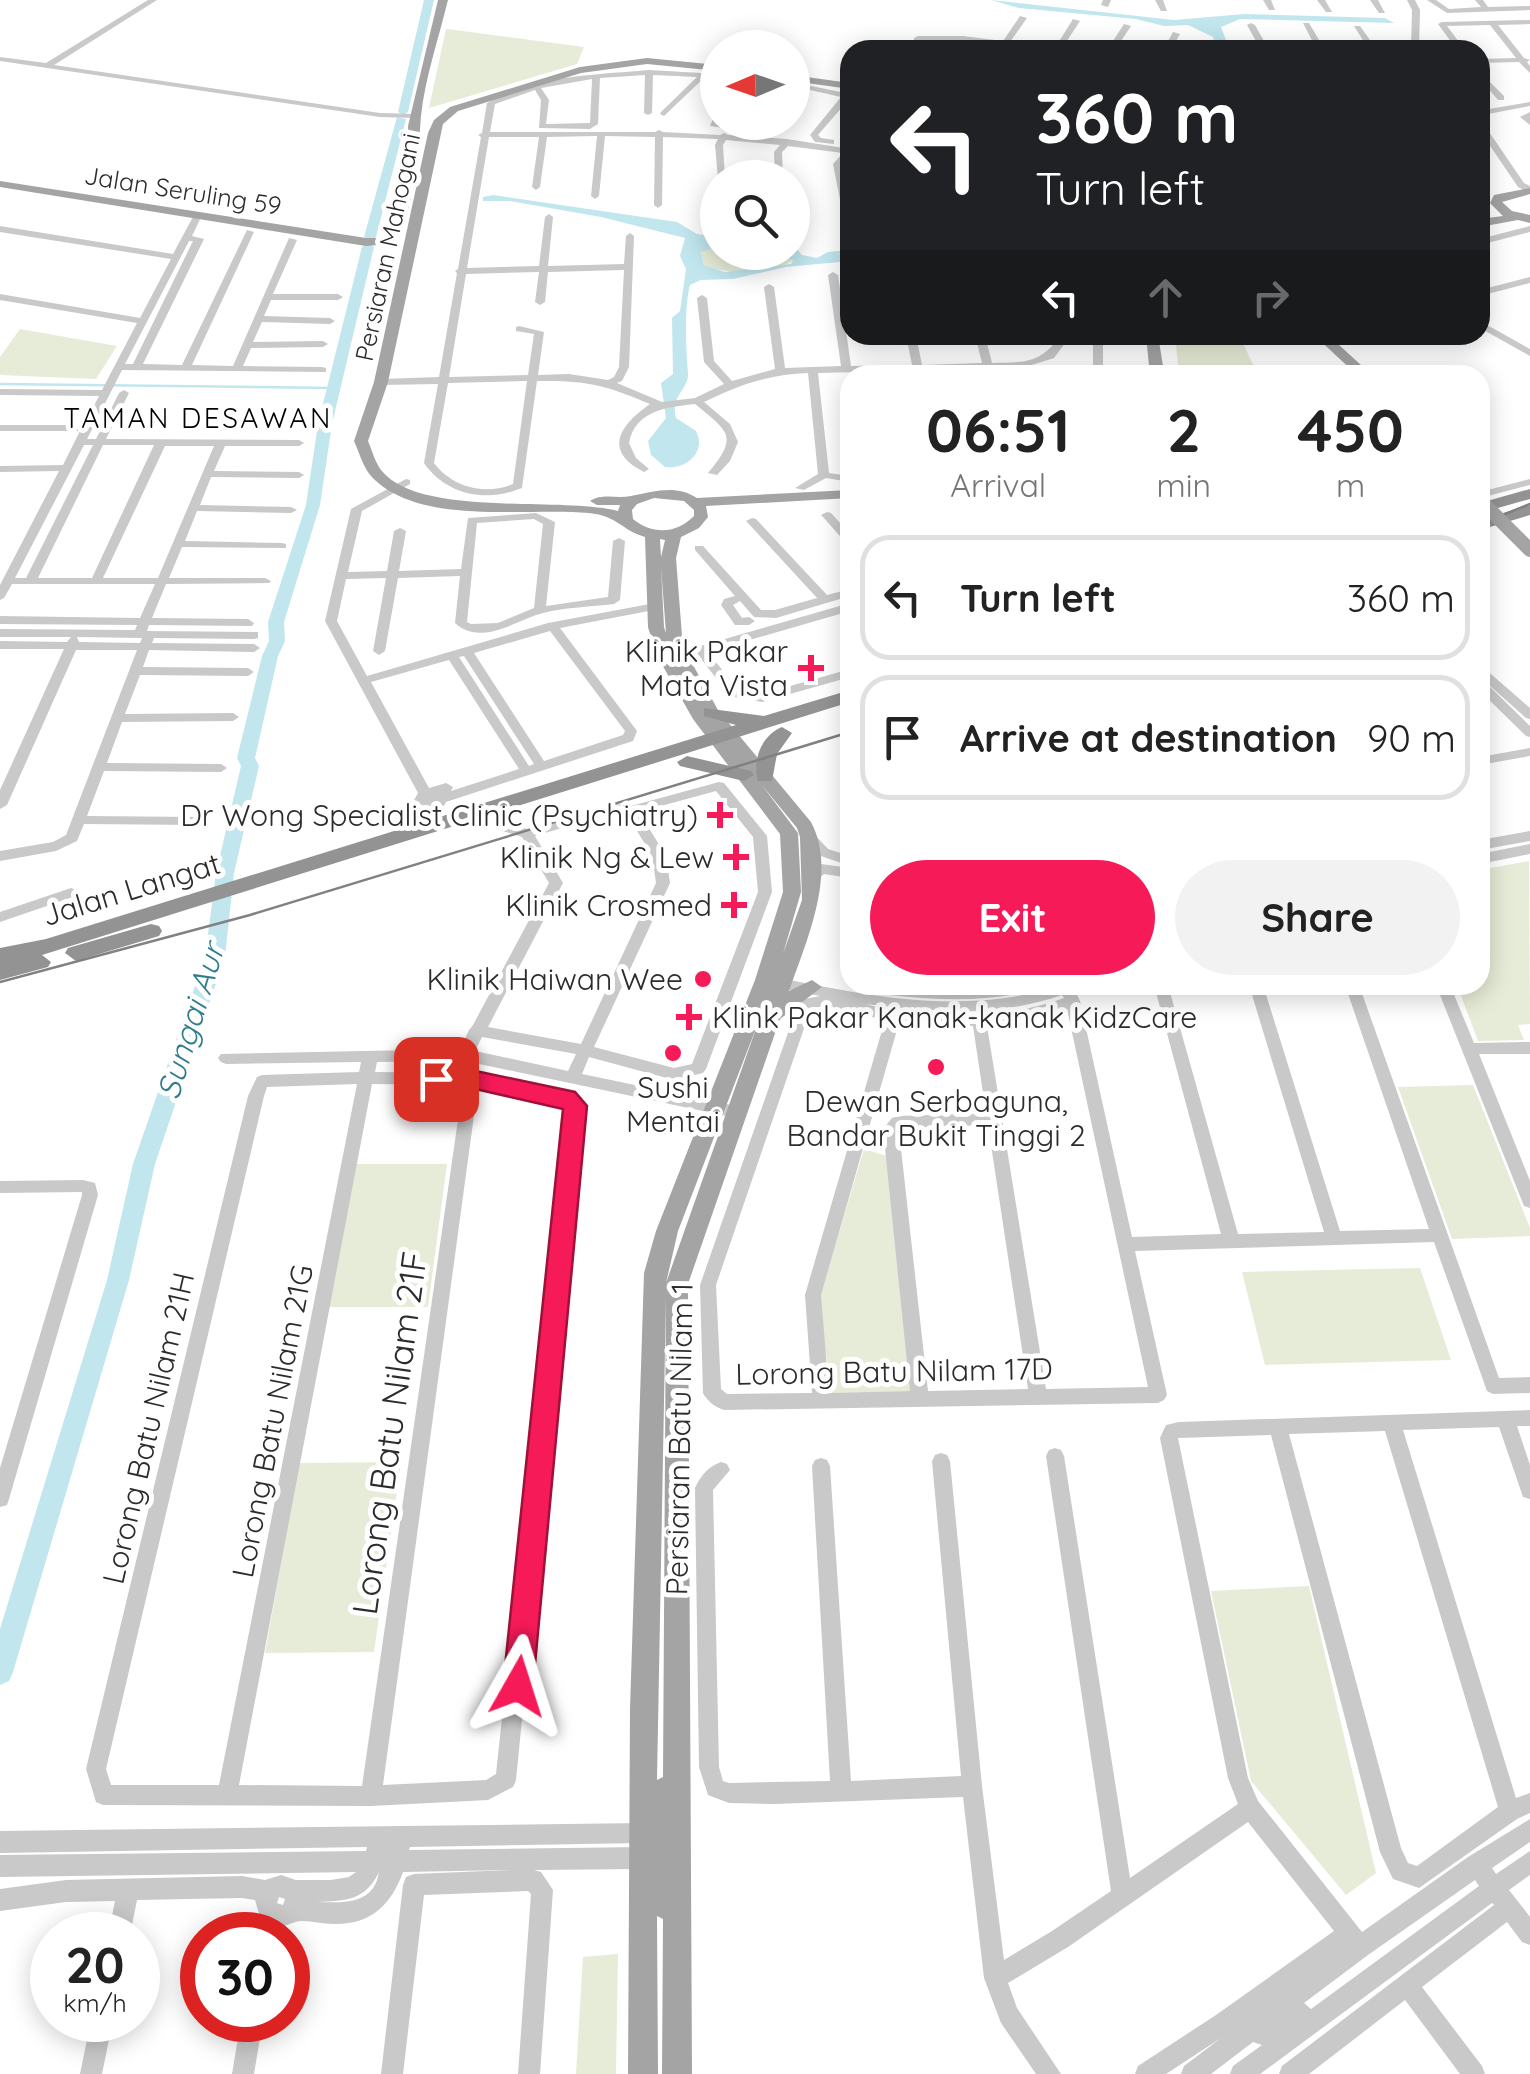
<!DOCTYPE html>
<style>
body{margin:0;font-family:Quicksand,sans-serif;background:#f2f2f2;color:#222;height:100vh;display:flex;flex-direction:column;font-size:38px;white-space:nowrap}
*{box-sizing:border-box;margin:0}
p{font-size:32px;color:#767676}
.icon{flex:none;width:55px;height:55px;fill:none;stroke:currentColor;stroke-width:2;stroke-linecap:round;stroke-linejoin:round}
.map{position:relative;flex:1;overflow:hidden}
.side{position:absolute;left:840px;top:365px;width:650px;height:630px;display:flex;flex-direction:column;background:#fff;border-radius:30px;box-shadow:0 5px 25px #0003}
.side>*{flex:none}
.guide{position:absolute;left:840px;top:40px;width:650px;height:305px;border-radius:30px;box-shadow:0 5px 25px #0003;background:#202124;color:#fff;overflow:hidden}
.needle{width:65px;rotate:268deg}
.buttons{position:absolute;left:700px;top:30px;display:grid;gap:20px}
.buttons a{display:grid;place-items:center;width:110px;height:110px;border-radius:50%;background:#fff;box-shadow:0 5px 25px #0003;font-size:50px}
.speed{position:absolute;left:30px;top:1912px;display:flex;gap:20px;font-size:50px;font-weight:700;text-align:center}
.speed>*{display:grid;place-content:center;width:130px;height:130px;border-radius:50%;background:#fff;box-shadow:0 5px 25px #0003;line-height:1}
.speed small{font-size:25px;font-weight:400}
.speed .limit{border:15px solid #d22;background:#fff;color:#111}
.pin{position:absolute;display:grid;place-items:center;width:85px;height:85px;color:#fff;margin:-42px;border-radius:20px;box-shadow:0 5px 15px #0006}
.me{position:absolute;width:110px;margin:-55px;rotate:6deg;stroke-linejoin:round;filter:drop-shadow(0 0 8px #0008)}
.turn{display:flex;align-items:center;gap:35px;height:210px;padding:0 30px;font-size:45px}
.turn .icon{width:130px;height:130px;stroke-width:2.5}
.turn b{display:block;font-size:70px;line-height:85px}
.lanes{display:flex;align-items:center;height:95px;padding:0 30px;background:#0003;justify-content:center;gap:50px;direction:ltr}
.lanes .off{opacity:.35}
.eta{display:flex;justify-content:space-evenly;align-items:center;height:170px;text-align:center}
.eta b{font-size:60px;font-weight:700;line-height:70px}
.primary-button{display:flex;gap:20px;margin-top:auto;padding:20px 30px}
.primary-button a{flex:1;height:115px;border-radius:60px;background:#f61a58;color:#fff;font-size:40px;font-weight:700;line-height:115px;text-align:center}
.primary-button a+a{background:#f2f2f2;color:#222}
ul{padding:0;list-style:none}
li{display:flex;align-items:center;gap:30px;height:125px;margin:0 20px 15px;padding:0 10px;border:5px solid #e0e0e0;border-radius:30px}
li div{flex:1}
li b{display:block;font-size:38px}
li em{font-style:normal}
.map>svg:first-child{display:block}
.green{fill:#e6ecd7}
.water{fill:#c1e6ee}
.lines{fill:none;stroke-linecap:round;stroke-linejoin:round}
.stream{stroke:#c1e6ee;stroke-width:2.5}
.river{fill:#c1e6ee;fill-rule:evenodd}
.minor{fill:#c9c9c9;fill-rule:evenodd}
.major{fill:#a4a4a4;fill-rule:evenodd}
.highway{fill:#939393;fill-rule:evenodd}
.tram{stroke:#818181;stroke-width:2.5}
.major-bridge{stroke:#a4a4a4;stroke-width:14}
.route{fill:#f61a58;stroke:#a01139;stroke-width:2.5}
.poi-dot{fill:#f61a58;stroke:#fff;stroke-width:4}
.labels{text-anchor:middle;dominant-baseline:central;stroke-width:10;stroke-linejoin:round;paint-order:stroke}
.far-street-label{font-size:25px;fill:#2c2c2c;stroke:#fff}
.far-neighbourhood-label{font-size:28px;letter-spacing:2.5px;fill:#000;stroke:#fff}
.poi-label{font-size:30px;fill:#2c2c2c;stroke:#fff;text-anchor:end}
.street-label{font-size:30px;fill:#2c2c2c;stroke:#fff}
.water-label{font-size:32px;font-style:italic;fill:#317d8e;stroke:#fff}
.near-street-label{font-size:35px;fill:#2c2c2c;stroke:#fff}
</style>
<div class="map">
<svg width="1530" height="2074" viewBox="0 0 1530 2074">
<rect width="100%" height="100%" fill="#fff"/>
<path class="green" d="M446,29H447L584,47L577,64L429,108Z
M717,247L718,252L761,253L793,260C773,275 727,275 704,265L701,251Z
M20,329L117,346L96,379L0,375V357Z
M1175,335H1239L1258,375H1179Z
M1529,861L1530,1024L1518,1025L1524,1040L1478,1041L1457,985H1480V870Z
M1473,1085L1530,1228V1236L1452,1239L1398,1087Z
M864,1149L887,1156L913,1391L832,1393L818,1303Z
M354,1164H447L428,1307H328Z
M1420,1268L1451,1360L1265,1365L1242,1272Z
M401,1462L374,1652L265,1653L299,1463Z
M1309,1586L1376,1873L1346,1895L1251,1781L1211,1591Z
M618,1954L616,2074H576L583,1957Z"/>
<path class="water" d="M991,0L1174,20L1244,14L1385,18L1394,23L1240,19L1221,27L1230,50H1216L1213,37L1188,25L1164,26L1136,19L1019,8Z
M493,195L677,222L697,234L717,237V247L701,252L704,265L725,272L791,264L793,260L761,253L792,252L793,245L802,255L817,258L828,252L850,250V261L786,267L733,279L701,280L690,285C684,307 686,350 688,373C689,390 670,395 676,418L696,431C707,452 686,470 665,467L651,455L648,441L666,418L661,383L673,374L672,318L680,311L686,269L680,256L685,238L601,217L510,201H483V197Z"/>
<g class="lines">
<path class="stream" d="M0,384L335,388"/>
<path class="river" d="M424,0H434L408,112L403,115L398,112Z
M397,117L406,119L376,237L370,241L364,237Z
M368,243L374,247L332,424L320,505L284,622L285,641L278,656L255,758L259,766L234,873L225,957L155,1164L129,1280L13,1672L9,1681L0,1685V1629L107,1280L133,1164L205,957L216,873L241,766L237,758L262,656L269,641L268,622L306,505L318,424L362,247Z"/>
<path class="minor" d="M148,0H157L54,65L380,113L416,114L420,116L416,118L380,117L0,61V57L46,63Z
M1103,0H1111L1108,7L1101,5Z
M1155,0H1163L1167,11H1161Z
M1263,0H1271L1275,10H1269Z
M1317,0H1325L1332,12H1326Z
M1370,0H1378L1385,13H1379Z
M1407,0H1415L1420,10L1419,50H1411L1412,10Z
M1427,0H1436L1449,9L1481,7L1475,0H1483L1488,7L1530,6V10L1447,13Z
M1020,16L1027,18L1010,42L1055,48L1073,19L1080,21L1061,50L1007,46L1003,49L999,47L1001,45L963,40H922L921,50H913L914,38L918,36H963L1003,41Z
M1530,20V24L1498,25L1524,58L1530,60L1527,62L1530,66V73L1519,62L1480,63V59L1516,58L1490,25L1447,26L1465,50H1457L1438,24L1442,22Z
M1251,23L1255,25L1269,50H1261L1247,25Z
M1303,23H1309L1325,50H1317Z
M1124,24L1131,26L1115,50H1107Z
M1354,26H1360L1377,50H1369Z
M1173,32L1180,34L1171,50H1163Z
M649,70L718,74V78L705,77L664,116L660,114L661,112L697,77L653,75L652,113L648,115L644,113L645,75L600,78L598,124L590,129L539,128L541,100L535,90L495,104L490,132H655L659,130L663,132L720,135L724,133L728,135L787,139L850,149V156L841,164L850,208V233L846,230L833,164L843,153L788,146L782,152L783,178H775L774,152L780,145L726,140L723,145L725,178L718,179L715,145L718,139L663,137L662,205L658,208L654,205L655,137L605,136L599,196L595,199L591,196L597,136L547,137L540,187L536,190L532,187L539,137H489L467,268L539,266L545,217L549,214L553,217L548,266L624,264L626,236L630,233L634,236L629,367L622,381L617,383L662,402L695,398L724,384L704,362L697,298L702,295L707,298L714,361L732,381L775,369L764,287L769,284L774,287L785,368L841,366L828,275L833,272L838,275L851,366L912,365L906,335H916L922,365L982,363L975,335H985L992,363C1026,362 1040,364 1061,335H1071L1054,358L1022,368L818,373L829,473L850,476V482L826,478L804,490L795,488L818,474L808,373C770,374 738,385 704,402L730,424L738,442L730,461L717,475L708,473C739,436 729,432 695,404C668,407 635,410 629,443L636,458L649,469L644,472C602,451 620,425 650,404C606,385 586,380 537,381L522,488C486,503 446,495 424,463L438,384L381,385L376,382L381,379L439,377L457,273L455,271L458,269L481,137L478,135L482,133L487,103C535,75 595,75 649,70ZM592,79L590,123L546,124L549,100L541,88ZM624,270L619,367L614,377L608,380L569,374L538,375L544,332L519,326L516,327V331L534,334L528,375L449,377L466,274L539,272L535,302L540,305L545,302L548,272ZM527,381L513,484C485,496 452,487 434,463L448,383Z
M1480,72L1504,96V100H1498L1480,79Z
M792,82L850,94V98L818,135L821,138L834,140V144L815,142L810,135L841,97L792,86Z
M1530,102V106L1488,114L1480,112V107L1489,109Z
M1530,112V125L1520,117Z
M715,114H718V122L752,127L760,122H771L753,132L710,126Z
M1480,123H1483L1524,183L1530,186V193L1518,187L1480,131Z
M195,213L202,215L192,236L204,239L143,364L182,365L247,230L254,232L192,365L233,366L289,238L297,240L273,294H338L343,297L338,300H271L264,316L330,318L335,321L330,324L262,322L253,342L323,341L328,344L323,347L251,348L243,366L322,367L326,368V372L122,370L87,439H96L119,393L124,390L129,393L106,439L299,440L304,443L299,446H225L214,471L299,472L304,475L299,478L211,477L200,505L291,507L297,510L291,513L197,511L185,541L282,543L286,544V548L182,547L169,578H265L271,581L269,583L166,584L152,618L248,619L254,623L252,626L149,625L147,631L258,632V638L254,639L154,638L152,643L254,644L260,648L254,652L149,650L143,667L248,668L254,672L248,676L140,675L125,714L233,713L239,717L233,721L122,722L107,763L221,764L227,768L221,772L104,771L87,816L198,817L205,821L198,825L84,824L77,841L56,851L0,861V851L53,842L66,835L137,650H76L7,805L0,809V790L64,649H0V641L67,642L71,637H0V629L135,630L137,625L0,624V616L140,618L155,584H12L4,598L0,600V585L59,471L0,472V466L63,465L80,431H0V425H84L99,396L0,395V389L102,390L137,323L0,300V294L140,318L171,259L0,232V226L173,254ZM189,241H193L133,364H125ZM84,445H93L26,578H15ZM103,445H154L92,578H38ZM165,446H214L158,578H103ZM77,637L142,638L140,643L79,642Z
M1530,226V232L1480,245V239Z
M1530,277V283L1480,296V290Z
M1480,321L1530,349V356L1480,328Z
M1093,335H1103V375H1093Z
M406,479L410,480V484L362,511L348,572L387,571L394,531L400,528L406,531L399,571L461,569L468,518L536,513L555,522L546,606L608,597L613,541L619,538L625,541L620,600L614,604C591,607 566,607 543,613C516,620 481,647 455,623L460,576L398,578L385,651L379,655L373,651L386,578L346,579L337,621L367,676L548,623L655,603L659,605V609L560,628L637,731L633,741L446,802L444,806L428,809L414,800L418,793L325,621L351,509ZM534,519L543,524L534,608L498,623L471,624L467,622L477,523ZM550,631L625,731L623,735L544,761L474,653ZM464,656L534,764L529,766L459,657ZM449,660L519,769L451,791L453,787L446,783L429,788L371,682Z
M1530,479V485L1480,498V492Z
M827,512L831,513L850,534V544L846,543L823,517L821,515Z
M752,518L756,519L827,595L850,589V596L776,618L754,617L740,601L733,605L742,618L749,617L755,621L749,625H735L721,605L724,599L735,596L695,550V546H703L761,610H775L817,598L748,523L746,521Z
M850,603V611L708,652L738,690L762,694L850,669V677L762,702L730,696L698,655L680,660L674,656L676,653Z
M1480,667L1484,668L1530,708V719L1526,718L1480,677Z
M1480,680L1484,681L1530,726V737L1526,736L1480,691Z
M1530,748V756L1480,765V757Z
M719,782L724,783L767,836L772,892L706,1069L703,1073L674,1080L589,1057L582,1074L736,1106L742,1108L744,1112L742,1116L736,1118L465,1061L377,1062L375,1072L471,1073L566,1093L571,1095L583,1106L516,1780L513,1787L488,1800L371,1806L103,1805L96,1802L86,1769L248,1096L257,1077L262,1075L359,1072L361,1062L226,1064L221,1062L218,1058L221,1054L460,1049L469,1030L473,1025L549,883L522,837L487,826L485,823L487,820L492,819L527,829L615,804L631,806ZM716,791L753,837L758,892L692,1064L674,1068L594,1047L670,883L666,856L639,812ZM615,812L627,814L652,856L656,883L581,1044L488,1027L563,883L535,836ZM482,1037L576,1054L568,1071L475,1051ZM357,1084L219,1785H111L106,1769L264,1096L267,1087ZM372,1084L463,1085L362,1786L239,1785ZM478,1086L562,1104L567,1108L496,1774L486,1780L383,1785Z
M1530,831V841L1480,850V840Z
M809,832L814,834L828,849L850,856V866L818,855L802,837Z
M1530,844V854L1480,864V854Z
M821,864L850,868V878L824,874L815,882H805L803,879L816,866Z
M71,888L76,890L78,893L76,896L0,922V912Z
M774,977C837,989 902,1004 967,1001C990,1000 1013,998 1036,992C1056,987 1060,985 1081,985L1075,990L1080,1001L1132,1237L1221,1234L1154,985H1168L1238,1234L1324,1232L1249,985H1263L1340,1231L1429,1229L1345,985H1359L1499,1378L1530,1377V1393L1493,1394L1487,1391L1434,1242L1135,1251L1167,1395L1164,1400L1158,1403L724,1410C715,1407 707,1401 703,1393L700,1285L798,1004L800,1000L820,996L769,986L767,982L769,978ZM1062,995L1064,998C1002,1020 929,1023 866,1004C932,1014 998,1017 1062,995ZM828,1006L885,1020L805,1295L812,1393L727,1394L721,1389L716,1285L811,1008ZM1067,1009L1148,1387L1046,1389L987,1026L1031,1019ZM899,1023L973,1026L986,1113L898,1116L892,1118L883,1129L910,1391L829,1393L821,1295ZM988,1125L1028,1389L928,1391L899,1131L902,1128Z
M853,985L969,989L1041,985L1039,989C990,1002 940,1001 890,995C877,993 862,993 853,985Z
M1436,985H1450L1474,1043L1530,1042V1054H1479L1530,1181V1208L1524,1206L1522,1201Z
M83,1180L95,1183L98,1195L9,1499L7,1505L0,1507V1468L82,1195V1192L0,1193V1181Z
M1530,1410V1426H1517L1530,1465V1499L1523,1497L1521,1491L1499,1427L1403,1430L1516,1798L1530,1793V1813L1517,1819L1419,1888L1393,1879L1380,1852L1271,1435L1178,1438L1248,1778L1258,1801L1362,1932L1468,1857L1530,1819V1842L1492,1868L1496,1874L1530,1851V1875L1509,1890L1530,1917V1945L1522,1942L1507,1922L1422,1987L1482,2066L1485,2074H1460L1405,2000L1309,2074H1279L1282,2066L1494,1905L1492,1903L1260,2074H1230L1233,2066L1262,2045L1253,2042L1211,2074H1181L1184,2066L1221,2038L1166,2074H1135L1138,2066L1216,2015L1334,1931L1248,1822L1068,1947L1008,1983L1017,2008L1061,2074H1036L1001,2023L984,1978L963,1797L774,1804L729,1803L708,1795L699,1767L695,1488C701,1475 708,1467 721,1462L727,1464L730,1470L713,1490L719,1767L723,1781L729,1783L830,1781L812,1466L815,1460L821,1458L827,1460L830,1466L851,1781L961,1776L932,1461L935,1455L941,1453L947,1455L950,1461L982,1786L1004,1960L1052,1931L1111,1891L1046,1456L1049,1450L1055,1448L1061,1450L1064,1456L1130,1878L1238,1804L1228,1778L1160,1438L1166,1425L1179,1422ZM1385,1431L1498,1807L1417,1866L1408,1863L1401,1848L1289,1434ZM1475,1880L1479,1886L1311,2009L1304,2003L1368,1955Z
M643,1823L650,1826L653,1833L650,1840L643,1843L410,1847L409,1850L643,1847L650,1851L654,1858L650,1865L643,1869L534,1870L541,1872L553,1890L540,2074H518L531,1894L528,1891L424,1895L403,2074H381L403,1885L406,1877L414,1874L512,1870L403,1872C391,1905 371,1925 333,1924C323,1924 312,1921 302,1921C294,1921 287,1926 279,1927L278,1935H256L259,1914L255,1900L242,1898L137,1900L130,1935H108L115,1901L66,1902L0,1911V1889L66,1880L242,1876L265,1880L281,1875L296,1880H331L349,1877L356,1872L0,1877V1855L366,1851L367,1847L0,1853V1831ZM379,1872C374,1904 346,1903 317,1902C346,1901 366,1900 379,1872ZM279,1897L285,1899L283,1905L277,1903Z
M91,2020H113L102,2074H80Z
M241,2020H263L254,2074H232Z"/>
<path class="major" d="M438,0H448C439,37 425,78 421,116C418,151 416,218 390,244L366,246L0,187V181L366,238H383L389,231L409,148L408,126Z
M647,58L718,65V71L647,64L581,73L458,111L443,124L388,382L368,441C372,450 375,462 381,470C419,518 558,496 618,511L620,505H597L590,501C602,493 617,499 631,496C654,492 675,484 697,498L850,490V498L706,506L708,517L699,528L681,537L676,558L682,636L688,656L718,710L811,822C838,872 806,942 789,991L812,980L822,987L780,1019L688,1284L692,2074H662L663,1919L657,1916L658,2074H628L630,1709L644,1273L656,1231L755,980L783,892L780,834L693,719L656,654L648,627L645,537C621,530 618,516 589,513C526,507 418,527 371,476C363,467 359,452 354,441L374,382L428,133L434,120L450,107L580,67ZM654,498L684,501L694,510V516C676,534 653,535 633,519L632,510L637,504ZM660,539L665,540L661,557ZM661,567L666,633L664,627ZM761,784L797,828L800,837L802,900L783,954L801,892L798,833ZM758,1023L666,1283L678,1231ZM666,1294L663,1777L657,1780Z
M792,75L850,83V89L792,81Z
M1530,188V194L1502,202L1512,211L1530,215V223L1518,220L1480,227V219L1503,216L1490,203L1494,195Z
M1146,335H1158L1163,366L1159,375H1145L1149,366Z
M1314,335H1328L1372,375H1357Z"/>
<path class="highway" d="M1530,489V499L1480,513V503Z
M1530,505V515L1480,530V520Z
M850,690V702L42,955L51,962L48,967L0,980V964L14,961L0,964V948L46,939L736,725L704,716V708L764,716Z
M782,727L792,733L777,754L772,781H758C752,760 761,736 782,727Z
M687,756L751,771L754,775L744,781L680,766L677,762Z
M151,924L159,926L162,931L159,936L76,961L65,953L68,948Z"/>
<path class="tram" d="M1480,524L1530,504
M0,982L250,915L850,732"/>
<path class="major-bridge" d="M1480,500L1530,550"/>
</g>
<path class="route" d="M436,1070H471L566,1090L575,1092L587,1106L533,1686L528,1696L518,1701L507,1696L503,1686L563,1109L471,1088L428,1085L424,1079L428,1073Z"/>
<g class="poi-dot">
<path d="M806 653h10v10h10v10h-10v10h-10v-10h-10v-10h10z"/>
<path d="M715 800h10v10h10v10h-10v10h-10v-10h-10v-10h10z"/>
<path d="M731 842h10v10h10v10h-10v10h-10v-10h-10v-10h10z"/>
<path d="M729 890h10v10h10v10h-10v10h-10v-10h-10v-10h10z"/>
<circle cx="703" cy="979" r="10"/>
<path d="M684 1002h10v10h10v10h-10v10h-10v-10h-10v-10h10z"/>
<circle cx="673" cy="1053" r="10"/>
<circle cx="936" cy="1067" r="10"/>
</g>
<g class="labels">
<g class="far-street-label">
<text transform="translate(183 190) rotate(9)">Jalan Seruling 59</text>
<text transform="translate(387 247) rotate(-78)">Persiaran Mahogani</text>
</g>
<g class="far-neighbourhood-label">
<text x="198" y="417">TAMAN DESAWAN</text>
</g>
<g class="poi-label">
<text x="788" y="651">Klinik Pakar<tspan x="788" dy="34">Mata Vista</tspan></text>
<text x="698" y="815">Dr Wong Specialist Clinic (Psychiatry)</text>
<text x="714" y="857">Klinik Ng &amp; Lew</text>
<text x="712" y="905">Klinik Crosmed</text>
<text x="683" y="979">Klinik Haiwan Wee</text>
<text x="712" y="1017" text-anchor="start">Klink Pakar Kanak-kanak KidzCare</text>
<text x="673" y="1087" text-anchor="middle">Sushi<tspan x="673" dy="34">Mentai</tspan></text>
<text x="936" y="1101" text-anchor="middle">Dewan Serbaguna,<tspan x="936" dy="34">Bandar Bukit Tinggi 2</tspan></text>
</g>
<g class="street-label">
<text transform="translate(131 889) rotate(-17)">Jalan Langat</text>
<text transform="translate(894 1371) rotate(-1)">Lorong Batu Nilam 17D</text>
<text transform="translate(272 1421) rotate(-79)">Lorong Batu Nilam 21G</text>
<text transform="translate(148 1428) rotate(-77)">Lorong Batu Nilam 21H</text>
<text transform="translate(679 1439) rotate(-89)">Persiaran Batu Nilam 1</text>
</g>
<g class="water-label">
<text transform="translate(190 1021) rotate(-73)">Sungai Aur</text>
</g>
<g class="near-street-label">
<text transform="translate(389 1433) rotate(-82)">Lorong Batu Nilam 21F</text>
</g>
</g>
</svg>
<div class="buttons">
<a><svg class="needle" viewBox="-14 -14 28 28"><path d="M0-13l5 13h-10z" fill="#e53935"/><path d="M0 13l5-13h-10z" fill="#767676"/></svg></a>
<a><svg class="icon" aria-label="search" viewBox="0 0 24 24"><circle cx="10" cy="10" r="6"/><path d="M15 15l6 6"/></svg></a>
</div>
<div class="speed"><div>20<small>km/h</small></div><div class="limit">30</div></div>
<div class="pin" style="left:436px;top:1079px;background:#d93025"><svg class="icon" aria-label="arrive" viewBox="0 0 24 24"><path d="M6 21V4h12l-3 4 3 4H6"/></svg></div>
<svg class="me" style="left:518px;top:1686px" viewBox="-20 -20 40 40"><path d="M0-17L14 15 0 8-14 15z" fill="#f61a58" stroke="#fff" stroke-width="4"/></svg>
<div class="guide">
<div class="turn"><svg class="icon" aria-label="left" viewBox="0 0 24 24"><path d="M17 20v-9H6M10 6l-5 5 5 5"/></svg><div><b>360 m</b>Turn left</div></div>
<div class="lanes"><svg class="icon" aria-label="left" viewBox="0 0 24 24"><path d="M17 20v-9H6M10 6l-5 5 5 5"/></svg><svg class="icon off" aria-label="ahead" viewBox="0 0 24 24"><path d="M12 20V5M6 11l6-6 6 6"/></svg><svg class="icon off" aria-label="right" viewBox="0 0 24 24"><path d="M7 20v-9h11M14 6l5 5-5 5"/></svg></div>
</div>
<section class="side">
<div class="eta">
<div><b>06:51</b><p>Arrival</p></div>
<div><b>2</b><p>min</p></div>
<div><b>450</b><p>m</p></div>
</div>
<ul>
<li><svg class="icon" aria-label="left" viewBox="0 0 24 24"><path d="M17 20v-9H6M10 6l-5 5 5 5"/></svg><div><b>Turn left</b></div><em>360 m</em></li>
<li><svg class="icon" aria-label="arrive" viewBox="0 0 24 24"><path d="M6 21V4h12l-3 4 3 4H6"/></svg><div><b>Arrive at destination</b></div><em>90 m</em></li>
</ul>
<div class="primary-button"><a>Exit</a><a>Share</a></div>
</section>
</div>
